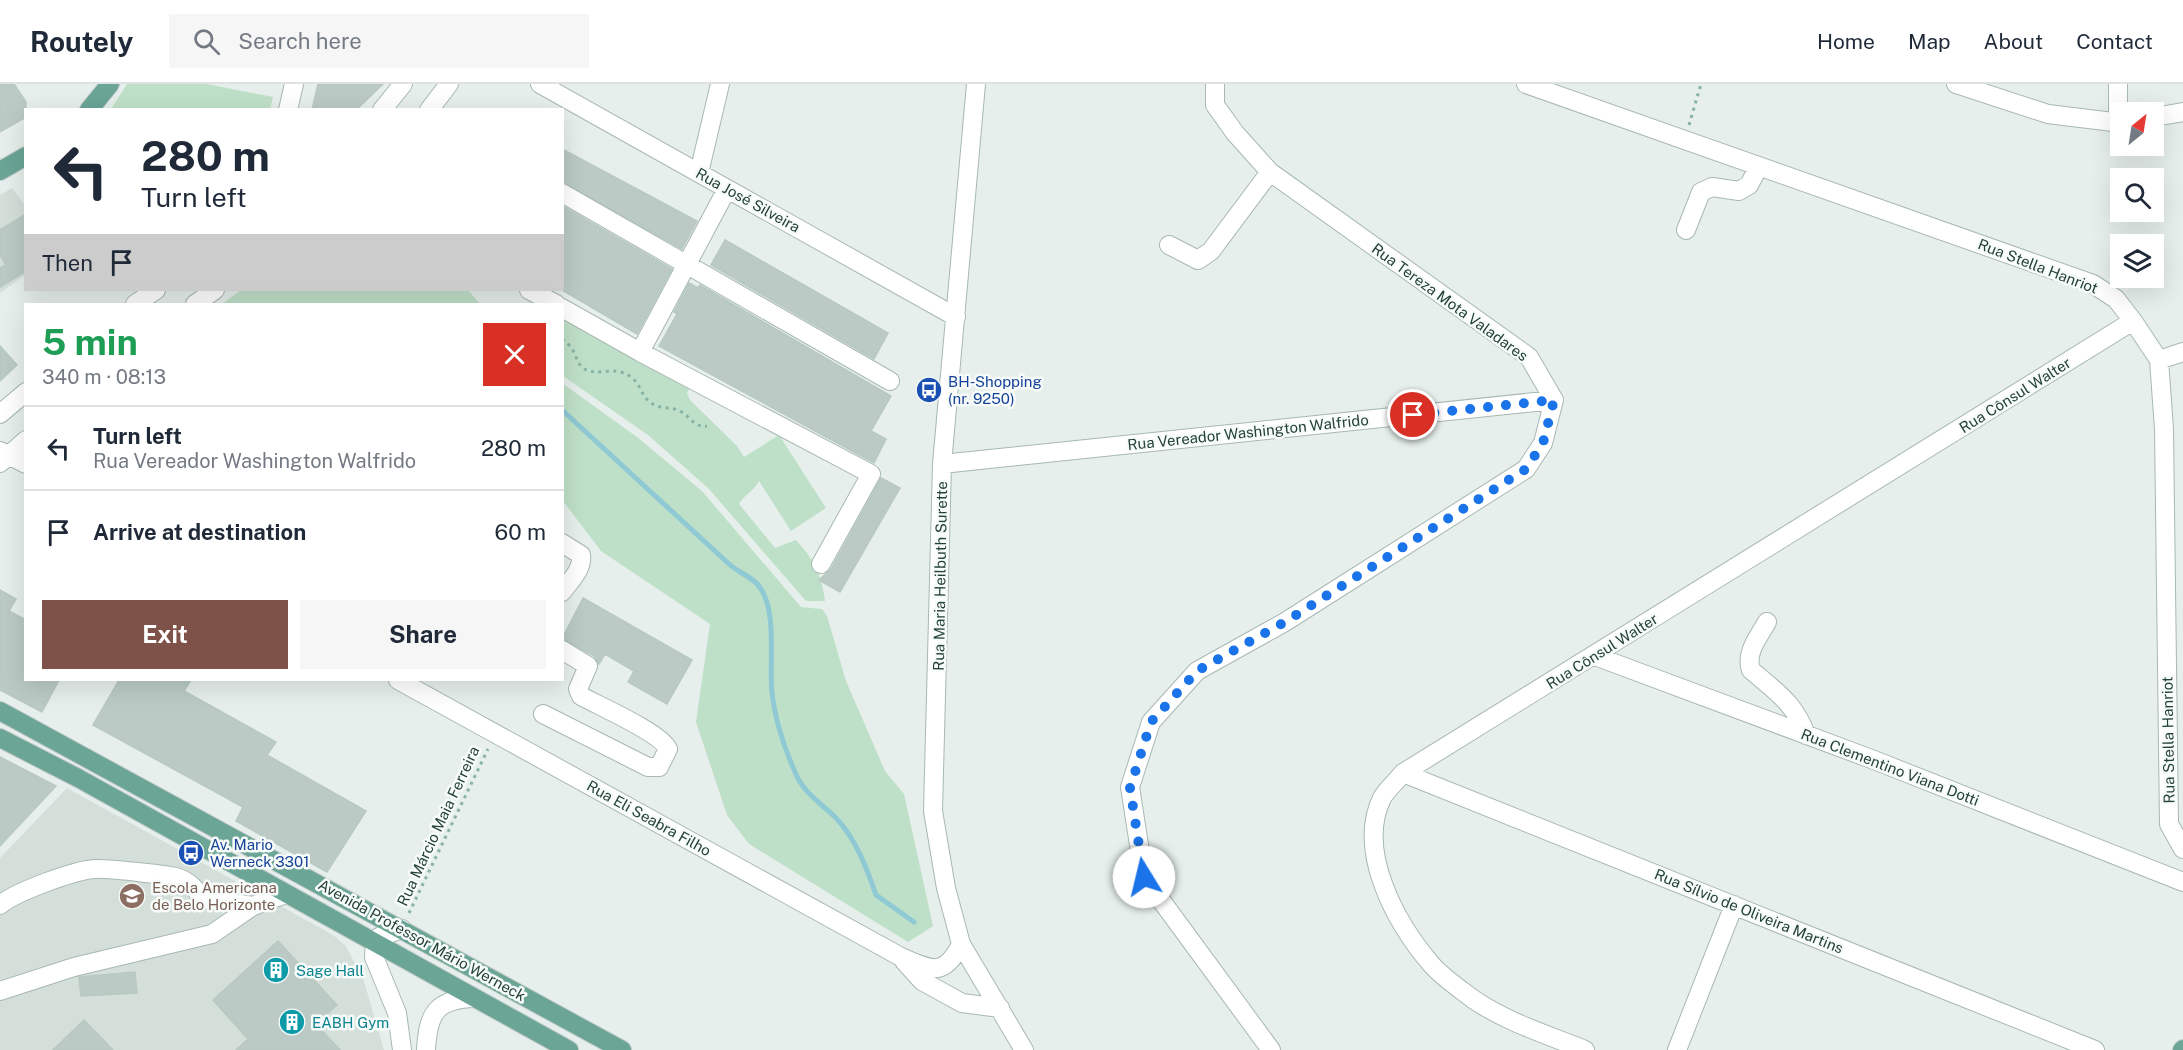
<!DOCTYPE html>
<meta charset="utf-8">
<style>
body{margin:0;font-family:"Public Sans",sans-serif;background:#f6f6f7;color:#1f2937;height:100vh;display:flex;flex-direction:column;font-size:22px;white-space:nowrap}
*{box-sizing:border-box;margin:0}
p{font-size:20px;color:#747a83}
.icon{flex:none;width:33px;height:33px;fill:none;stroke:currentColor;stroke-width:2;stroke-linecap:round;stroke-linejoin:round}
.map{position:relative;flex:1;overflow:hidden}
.sheet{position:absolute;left:24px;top:219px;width:540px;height:378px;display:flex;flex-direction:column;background:#fff;border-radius:0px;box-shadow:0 6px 24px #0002}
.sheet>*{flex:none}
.top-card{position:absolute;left:24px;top:24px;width:540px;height:183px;border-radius:0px;box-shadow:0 6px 24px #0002;background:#fff;color:#1f2937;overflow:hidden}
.needle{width:39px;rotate:30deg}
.fabs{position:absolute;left:2110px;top:18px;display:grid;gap:12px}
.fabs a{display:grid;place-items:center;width:54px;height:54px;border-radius:0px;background:#fff;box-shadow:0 6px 24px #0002;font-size:30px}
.pin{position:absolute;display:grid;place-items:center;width:51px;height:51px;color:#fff;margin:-26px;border:3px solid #fff;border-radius:50%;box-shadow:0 2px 6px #0007}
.me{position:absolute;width:66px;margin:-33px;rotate:351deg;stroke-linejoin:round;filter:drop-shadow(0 0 4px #0008)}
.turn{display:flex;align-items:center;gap:21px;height:126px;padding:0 18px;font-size:27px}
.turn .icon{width:78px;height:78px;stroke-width:2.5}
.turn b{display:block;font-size:42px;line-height:51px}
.then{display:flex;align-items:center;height:57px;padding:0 18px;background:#0003;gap:12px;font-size:22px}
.round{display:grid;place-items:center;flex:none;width:63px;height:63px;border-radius:0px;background:#f6f6f7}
.summary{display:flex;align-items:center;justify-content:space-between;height:102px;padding:0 18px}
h1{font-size:36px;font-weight:700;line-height:45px;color:#1e9e55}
.button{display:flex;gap:12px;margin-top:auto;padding:12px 18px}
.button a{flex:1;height:69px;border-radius:0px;background:#7f5249;color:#fff;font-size:24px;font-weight:700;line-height:69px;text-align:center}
.button a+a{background:#f6f6f7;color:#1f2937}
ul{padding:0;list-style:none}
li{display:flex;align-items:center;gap:18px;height:84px;padding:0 18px;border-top:2px solid #e0e1e3}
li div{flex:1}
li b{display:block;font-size:22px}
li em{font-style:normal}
header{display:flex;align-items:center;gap:36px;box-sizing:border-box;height:84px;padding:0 30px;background:#fff;border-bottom:2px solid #e0e1e3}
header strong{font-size:28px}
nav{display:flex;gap:33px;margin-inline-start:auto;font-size:21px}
.search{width:420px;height:54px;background:#f6f6f7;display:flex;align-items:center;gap:15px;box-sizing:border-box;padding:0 21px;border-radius:0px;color:#747a83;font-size:22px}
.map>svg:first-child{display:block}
.built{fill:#d4dfda}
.green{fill:#bfe0c8}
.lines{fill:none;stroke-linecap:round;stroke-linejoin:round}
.stream{stroke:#8ec9d4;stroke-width:5}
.building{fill:#bbcac4;stroke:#b8c9c2;stroke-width:1.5}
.minor-casing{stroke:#a8b8b2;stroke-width:20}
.major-casing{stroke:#c2cac8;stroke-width:20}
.path{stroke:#86b3a5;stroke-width:3;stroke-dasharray:3 4.5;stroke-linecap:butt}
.minor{stroke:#fff;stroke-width:18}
.major{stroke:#6aa596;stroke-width:18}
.route{stroke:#1a73e8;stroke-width:10;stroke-dasharray:0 18}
.labels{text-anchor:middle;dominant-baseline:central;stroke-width:5;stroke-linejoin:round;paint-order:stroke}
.street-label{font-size:15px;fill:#24423a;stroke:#f7fbf9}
.transit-label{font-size:15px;fill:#164399;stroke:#f7fbf9;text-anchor:start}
.education-label{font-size:15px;fill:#785e54;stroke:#f7fbf9;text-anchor:start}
.culture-label{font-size:15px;fill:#0d838f;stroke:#f7fbf9;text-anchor:start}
</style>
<header>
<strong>Routely</strong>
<div class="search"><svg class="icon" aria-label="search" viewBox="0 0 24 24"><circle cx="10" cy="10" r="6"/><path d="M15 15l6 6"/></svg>Search here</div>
<nav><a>Home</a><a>Map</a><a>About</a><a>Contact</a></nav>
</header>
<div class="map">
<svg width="2183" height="966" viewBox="0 0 2183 966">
<rect width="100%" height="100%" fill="#e6efeb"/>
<path class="built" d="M12,104L25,121V191L0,209V111Z
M67,704L333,851L345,861L363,894L384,966H0V774Z"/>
<path class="green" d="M127,0H207L273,13L270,25H111Z
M241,206H468L480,220H222Z
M562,233L690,303L687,309L690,316L737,362L744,373L779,351L826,424L791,447L759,397C754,407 745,410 739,420L775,464L796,456C813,474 822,492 825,517H806L709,405L648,351L563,292Z
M562,299L637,353L702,407L801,523L822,525L827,532L846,597L885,687L904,710L933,842L908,858L749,760L727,731L696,638L710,540L601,467L563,417Z"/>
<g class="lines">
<path class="stream" d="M562,326L729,480C739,489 755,494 761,505C777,529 769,580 772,609C775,636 784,663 795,688C804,710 820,718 836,734C856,755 867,785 876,811L914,838"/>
</g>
<path class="building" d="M0,0H14L26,18V33L0,48Z
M318,0H383L356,26H312Z
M562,65L697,137L682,165L562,98Z
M562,122L672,185L637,250L562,206Z
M26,130V187L0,203V184L6,181L0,171V146Z
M725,156L888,249L874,275L711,181Z
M689,199L698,204L700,201L891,312L871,347L886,355L874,379L659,262L677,230L674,228Z
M0,262L17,281L0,297Z
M881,394L900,404L840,508L819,496L831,485Z
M0,506L16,515L9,527L26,536V596H59L42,628L0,606Z
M583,514L692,576L667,620L628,598L634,587L605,570L599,580L594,572L562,555Z
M119,596H191L184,607L276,658L267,671L366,727L327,788L236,737L243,723L93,641Z
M0,673L56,702L0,762Z
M278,857L337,921L316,940L340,966H236L248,955L213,916Z
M135,888L137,909L81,912L79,893Z
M84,936L113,966H53Z"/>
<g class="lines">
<g class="minor-casing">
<path id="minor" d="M540,0L956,233
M976,0L942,380L933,727L946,804L961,860L1024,966
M1215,0V21L1235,49L1270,88L1529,273L1554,316L1543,359L1526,385L1285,538L1197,587L1151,638L1130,703L1144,793L1271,966
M1526,0L2093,200L2116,215L2133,237L2159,276L2164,345L2169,740L2183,765
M1956,0L2048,30L2121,39
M2118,0V40
M288,26L294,0
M382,26L403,0
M429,26L449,0
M2154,33L2183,28
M699,89L720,0
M562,109L890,297
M1686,146L1701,108L1712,103L1739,107L1749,101L1759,82
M1169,161L1198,176L1211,167L1270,88
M529,206L556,220
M135,220L156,206
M195,220L215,206
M562,224L640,268L871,390L821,480
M640,268L727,105
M2159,276L2183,268
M0,330L26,308
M0,367L26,380
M0,379L26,356
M942,380L1554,316
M562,459L581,471C583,485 571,496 562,508
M1767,538C1758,554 1745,569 1751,586C1775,607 1795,619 1806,651
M1595,572L1874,676L2183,798
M398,596L901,873C931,886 944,894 961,860
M543,630L648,683H659L668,665C661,649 599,622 581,612L578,605L588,582L562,566
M1403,689L2095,966
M0,821C15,808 75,786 95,785C105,784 171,791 179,794C190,798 197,807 204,815L253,822
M402,845L379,853L375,858L374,873L397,929L402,966
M904,877L922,897L962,919L1000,924
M0,907L74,883L212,850L253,822L286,810
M426,966C428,929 436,915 475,914
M1585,966C1548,951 1506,938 1473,915C1460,905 1442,893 1431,880C1396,839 1356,767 1382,714C1387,705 1397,697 1403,689L2133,237
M1677,966L1734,821"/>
</g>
<g class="major-casing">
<path id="major" d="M89,26L110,0
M0,87L26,72
M0,627L622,966
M0,654L78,694L569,966
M2182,966L2183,965"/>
</g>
<path class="path" d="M1689,41L1701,0
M562,255C578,266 574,277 583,284C597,294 614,280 631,293C641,300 641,312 650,318C659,326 671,322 680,327C691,333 694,344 707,342
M409,829L488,665"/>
<use href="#minor" class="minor"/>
<use href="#major" class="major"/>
</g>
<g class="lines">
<path class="route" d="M1144,793L1130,704L1151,638L1197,587L1285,538L1526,385L1543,359L1554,316L1413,331"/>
</g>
<defs>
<g id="bus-disc" transform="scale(1.35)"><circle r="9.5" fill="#1a4fb4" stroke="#f7fbf9"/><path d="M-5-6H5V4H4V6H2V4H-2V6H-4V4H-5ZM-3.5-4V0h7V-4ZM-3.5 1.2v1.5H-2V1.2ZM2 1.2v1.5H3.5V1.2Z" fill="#fff"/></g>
<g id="school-disc" transform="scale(1.35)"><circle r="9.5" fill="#8d6e63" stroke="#f7fbf9"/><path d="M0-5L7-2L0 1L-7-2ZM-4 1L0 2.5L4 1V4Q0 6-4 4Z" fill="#fff"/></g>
<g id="building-disc" transform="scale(1.35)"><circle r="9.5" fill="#0f9aa8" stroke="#f7fbf9"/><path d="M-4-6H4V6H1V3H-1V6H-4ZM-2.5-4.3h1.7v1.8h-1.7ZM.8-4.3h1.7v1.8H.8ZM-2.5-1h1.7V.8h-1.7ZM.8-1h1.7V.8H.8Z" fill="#fff"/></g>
</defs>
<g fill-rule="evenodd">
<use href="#bus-disc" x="929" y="306"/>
<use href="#bus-disc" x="191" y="769"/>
<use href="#school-disc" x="132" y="812"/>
<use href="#building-disc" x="276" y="886"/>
<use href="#building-disc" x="292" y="938"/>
</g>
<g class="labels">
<g class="street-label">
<text transform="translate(748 116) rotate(29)">Rua José Silveira</text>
<text transform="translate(2038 182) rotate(21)">Rua Stella Hanriot</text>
<text transform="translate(1450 218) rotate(36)">Rua Tereza Mota Valadares</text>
<text transform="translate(2015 311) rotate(-32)">Rua Cônsul Walter</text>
<text transform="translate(1248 348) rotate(-6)">Rua Vereador Washington Walfrido</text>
<text transform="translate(940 492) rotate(-89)">Rua Maria Heilbuth Surette</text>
<text transform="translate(1602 567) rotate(-32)">Rua Cônsul Walter</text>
<text transform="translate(2168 656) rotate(-91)">Rua Stella Hanriot</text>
<text transform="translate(1890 683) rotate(21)">Rua Clementino Viana Dotti</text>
<text transform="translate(649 734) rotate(29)">Rua Eli Seabra Filho</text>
<text transform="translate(438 742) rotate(-65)">Rua Márcio Maia Ferreira</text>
<text transform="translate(1749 827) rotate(22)">Rua Sílvio de Oliveira Martins</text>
<text transform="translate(422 856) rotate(29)">Avenida Professor Mário Werneck</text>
</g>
<g class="transit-label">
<text x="948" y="297">BH-Shopping<tspan x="948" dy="17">(nr. 9250)</tspan></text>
<text x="210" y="760">Av. Mario<tspan x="210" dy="17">Werneck 3301</tspan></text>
</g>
<g class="education-label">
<text x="152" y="803">Escola Americana<tspan x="152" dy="17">de Belo Horizonte</tspan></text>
</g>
<g class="culture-label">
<text x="296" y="886">Sage Hall</text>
<text x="312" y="938">EABH Gym</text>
</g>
</g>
</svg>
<div class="fabs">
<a><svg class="needle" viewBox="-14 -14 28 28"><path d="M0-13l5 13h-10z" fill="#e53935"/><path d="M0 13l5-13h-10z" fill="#747a83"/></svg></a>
<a><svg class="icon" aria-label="search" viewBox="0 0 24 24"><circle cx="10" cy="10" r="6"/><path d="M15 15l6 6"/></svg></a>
<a><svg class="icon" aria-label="layers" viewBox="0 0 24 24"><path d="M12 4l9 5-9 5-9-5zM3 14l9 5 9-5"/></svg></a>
</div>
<div class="pin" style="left:1413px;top:331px;background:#d93025"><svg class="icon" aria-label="arrive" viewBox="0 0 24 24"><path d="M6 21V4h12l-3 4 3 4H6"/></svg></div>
<svg class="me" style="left:1144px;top:793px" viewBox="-20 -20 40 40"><circle r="19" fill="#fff"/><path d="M0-13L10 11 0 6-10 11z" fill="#1a73e8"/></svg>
<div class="top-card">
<div class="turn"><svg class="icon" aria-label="left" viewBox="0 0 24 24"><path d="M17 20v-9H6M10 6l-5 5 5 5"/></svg><div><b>280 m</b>Turn left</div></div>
<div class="then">Then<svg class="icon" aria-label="arrive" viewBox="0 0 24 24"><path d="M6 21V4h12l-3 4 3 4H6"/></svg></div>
</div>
<section class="sheet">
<div class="summary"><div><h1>5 min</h1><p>340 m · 08:13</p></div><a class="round" style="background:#d93025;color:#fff"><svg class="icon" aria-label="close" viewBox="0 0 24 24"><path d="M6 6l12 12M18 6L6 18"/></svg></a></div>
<ul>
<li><svg class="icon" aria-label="left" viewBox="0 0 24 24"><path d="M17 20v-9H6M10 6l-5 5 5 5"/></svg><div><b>Turn left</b><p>Rua Vereador Washington Walfrido</p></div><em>280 m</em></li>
<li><svg class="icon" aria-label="arrive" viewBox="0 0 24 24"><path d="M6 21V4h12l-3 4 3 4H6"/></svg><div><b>Arrive at destination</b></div><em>60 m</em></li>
</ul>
<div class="button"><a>Exit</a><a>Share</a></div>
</section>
</div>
